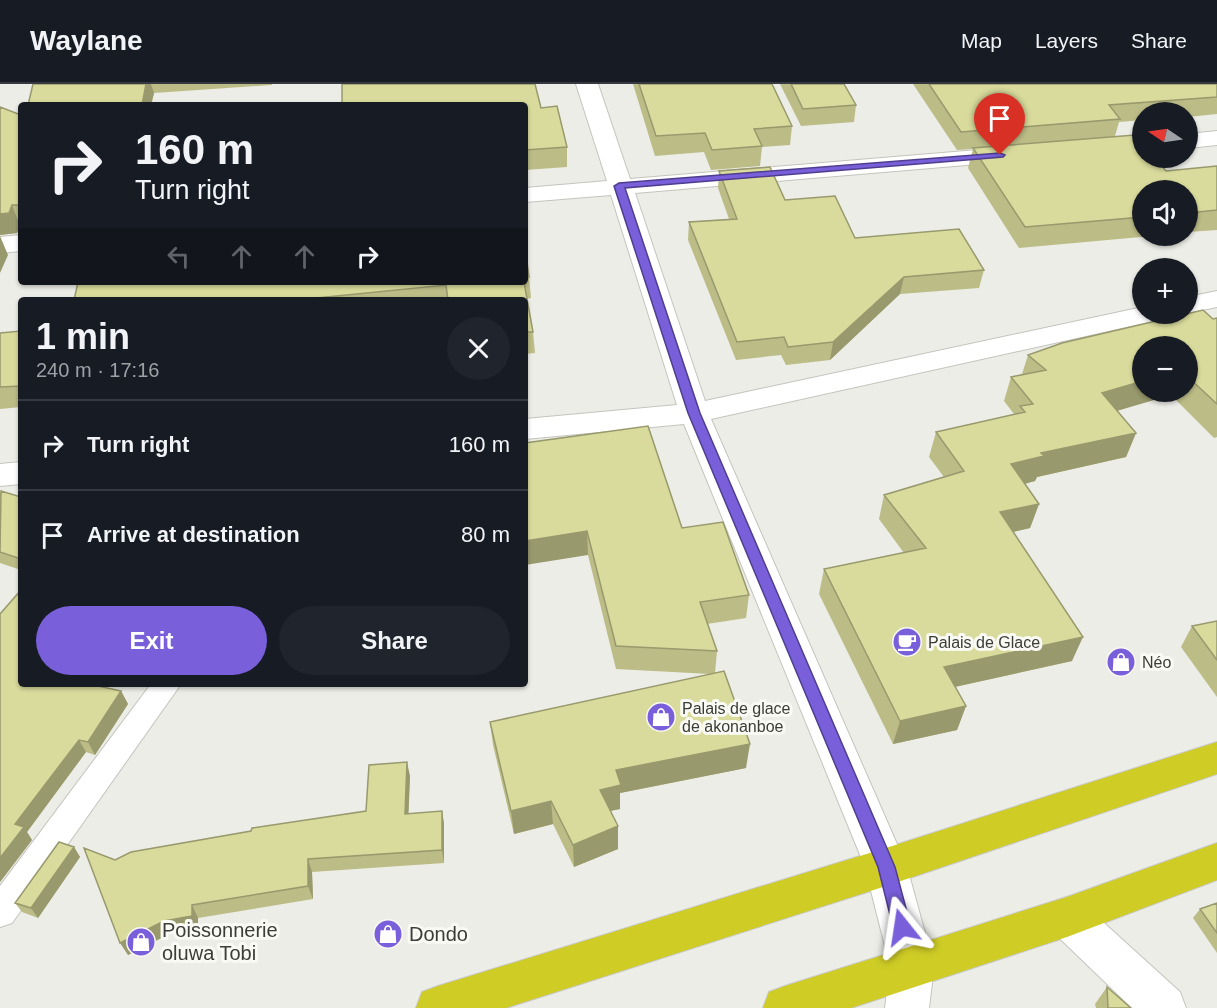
<!DOCTYPE html>
<meta charset="utf-8">
<style>
body{margin:0;font-family:Arial,sans-serif;background:#20242c;color:#f1f3f6;height:100vh;display:flex;flex-direction:column;font-size:22px;white-space:nowrap}
*{box-sizing:border-box;margin:0}
p{font-size:20px;color:#9ea1a6}
.icon{flex:none;width:33px;height:33px;fill:none;stroke:currentColor;stroke-width:2;stroke-linecap:round;stroke-linejoin:round}
.map{position:relative;flex:1;overflow:hidden}
.panel{position:absolute;left:18px;top:213px;width:510px;height:390px;display:flex;flex-direction:column;background:#171b24;border-radius:6px;box-shadow:0 2px 4px #0004}
.panel>*{flex:none}
.top-card{position:absolute;left:18px;top:18px;width:510px;height:183px;border-radius:6px;box-shadow:0 2px 4px #0004;background:#171b24;color:#f1f3f6;overflow:hidden}
.needle{width:39px;rotate:283deg}
.tools{position:absolute;left:1132px;top:18px;display:grid;gap:12px}
.tools a{display:grid;place-items:center;width:66px;height:66px;border-radius:50%;background:#171b24;box-shadow:0 2px 4px #0004;font-size:30px}
.pin{position:absolute;display:grid;place-items:center;width:51px;height:51px;color:#fff;margin:-62px -26px;border-radius:50% 50% 50% 0;rotate:-45deg;box-shadow:0 0 6px #0007}
.pin .icon{rotate:45deg}
.me{position:absolute;width:66px;margin:-33px;rotate:345deg;stroke-linejoin:round;filter:drop-shadow(0 0 4px #0008)}
.turn{display:flex;align-items:center;gap:21px;height:126px;padding:0 18px;font-size:27px}
.turn .icon{width:78px;height:78px;stroke-width:2.5}
.turn b{display:block;font-size:42px;line-height:51px}
.lanes{display:flex;align-items:center;height:57px;padding:0 18px;background:#0003;justify-content:center;gap:30px;direction:ltr}
.lanes .off{opacity:.35}
.round{display:grid;place-items:center;flex:none;width:63px;height:63px;border-radius:32px;background:#20242c}
.headline{display:flex;align-items:center;justify-content:space-between;height:102px;padding:0 18px}
h1{font-size:36px;font-weight:700;line-height:45px}
.cta{display:flex;gap:12px;margin-top:auto;padding:12px 18px}
.cta a{flex:1;height:69px;border-radius:36px;background:#795fda;color:#fff;font-size:24px;font-weight:700;line-height:69px;text-align:center}
.cta a+a{background:#20242c;color:#f1f3f6}
ul{padding:0;list-style:none}
li{display:flex;align-items:center;gap:18px;height:90px;padding:0 18px;border-top:2px solid #363941}
li div{flex:1}
li b{display:block;font-size:22px}
li em{font-style:normal}
header{display:flex;align-items:center;gap:36px;box-sizing:border-box;height:84px;padding:0 30px;background:#171b24;border-bottom:2px solid #363941}
header strong{font-size:28px}
nav{display:flex;gap:33px;margin-inline-start:auto;font-size:21px}
.map>svg:first-child{display:block}
.lines{fill:none;stroke-linecap:round;stroke-linejoin:round}
.lane-casing{stroke:#c4c4be;stroke-width:2}
.street-casing{stroke:#c4c4be;stroke-width:2}
.highway-casing{stroke:#c8c8c8;stroke-width:2}
.lane{fill:#fff;fill-rule:evenodd}
.street{fill:#fff;fill-rule:evenodd}
.highway{fill:#cecc25;fill-rule:evenodd}
.wall{fill:#bbbc86;fill-rule:evenodd}
.shaded-wall{fill:#98996d}
.building{fill:#d9db9c;stroke:#98996d;stroke-width:1.5}
.route{fill:#795fda;stroke:#4f3e8e;stroke-width:1.5}
.labels{text-anchor:middle;dominant-baseline:central;stroke-width:6;stroke-linejoin:round;paint-order:stroke}
.poi-label{font-size:16px;fill:#3c3c39;stroke:#fafaf4;text-anchor:start}
.near-poi-label{font-size:20px;fill:#3c3c39;stroke:#fafaf4;text-anchor:start}
</style>
<header>
<strong>Waylane</strong>
<nav><a>Map</a><a>Layers</a><a>Share</a></nav>
</header>
<div class="map">
<svg width="1217" height="924" viewBox="0 0 1217 924">
<rect width="100%" height="100%" fill="#edede7"/>
<g class="lines">
<g class="lane-casing">
<path id="lane" d="M151,600H181L12,839L0,843V802Z"/>
</g>
<g class="street-casing">
<path id="street" d="M576,0H598L630,95L1014,63L1022,65L1026,70L1022,75L1014,77L635,109L705,317L1143,223V230H1163L1159,236L1149,238L711,335L907,783L934,882L929,924H885L890,882L865,783L684,340L525,355V335L677,321L611,111L525,118V104L607,97Z
M1217,47V61L1188,64V50Z
M21,151V167L0,169V153Z
M1217,207V223L1188,229V213Z
M21,378V400L0,402V380Z
M1067,813L1082,819L1180,908L1186,924H1132L1052,847L1046,833L1052,819Z"/>
</g>
<g class="highway-casing">
<path id="highway" d="M1217,658V690L886,802L506,924H416L422,908L438,902L886,764Z
M1217,759V796L1067,853L851,924H763L769,908L785,902L1067,813Z"/>
</g>
<use href="#lane" class="lane"/>
<use href="#street" class="street"/>
<use href="#highway" class="highway"/>
</g>
<path class="wall" d="M33,0H272V1L154,9L151,21H28Z
M342,0H535L541,24L557,22L567,63V83L525,86V21H342Z
M633,0H772L792,42L790,61L762,63L760,82L711,86L704,68L655,72Z
M780,0H844L856,21L854,38L801,42Z
M913,0H1217V30L1188,33V28H1143V36L1119,38L1115,52L1166,87L1217,82V146L1188,148V106H1143V152H1152L1019,164L968,84L973,65L957,66Z
M0,23L21,31V142H20L17,149L0,151Z
M719,87L785,116L855,154L984,186L979,204L900,210L830,276L786,281L781,271L736,276L688,156L689,138L729,135L718,104Z
M525,163L529,193L531,214L527,215L533,248L535,269L525,270V216H74L78,198H525Z
M1217,234V353L1214,354L1171,311L1117,326L1136,349L1126,373L1037,393L1035,397L1025,400L1039,420L1030,444L1013,448L1072,577L955,603L966,622L957,646L893,660L819,510L824,485L904,469L879,435L884,411L944,393L929,373L936,348L1014,330L1004,317L1011,293L1022,290L1028,271ZM1188,262V308H1143Z
M21,247V323L0,325V249Z
M525,359L682,444L749,511L746,534L707,540L717,567L715,589L746,684L620,709V725L610,727L618,742V765L574,783L553,740L514,750L493,661L490,638L710,590L616,585L588,471Z
M0,408L21,413V486L0,479Z
M1217,537V613L1181,563L1192,542Z
M21,600L121,607L128,620L95,671L86,668L27,748L32,756L0,798Z
M410,692L408,730L442,727L444,740V779L312,788L313,815L198,834V844L171,849L128,871L115,776L366,727Z
M74,763L80,773L38,834L22,828L15,819Z
M1217,819V869L1193,834L1200,825Z
M1107,903L1131,924H1096L1095,920Z"/>
<path class="shaded-wall" d="M146,0H151L154,9L151,21H142Z
M12,121L20,142L17,149L0,151V130Z
M0,152L8,171L0,189Z
M904,193L900,210L830,276L833,258Z
M1143,297V308H1172L1171,311L1093,334L1102,309Z
M1136,349L1126,373L1037,393L1035,397L1003,405L1011,380L1041,369Z
M1039,420L1030,444L992,453L1000,428Z
M587,447L588,471L525,481V457Z
M1083,553L1072,577L936,607L944,583Z
M121,607L128,620L95,671L88,658Z
M966,622L957,646L893,660L900,637Z
M79,656L86,668L27,748L32,756L0,798V774L15,740Z
M750,660L746,684L620,709V725L600,729V706L616,686Z
M407,678L410,692L408,743L405,730Z
M551,717L553,740L514,750L511,727Z
M442,727L444,740V779L442,766Z
M618,742V765L574,783L573,761Z
M74,763L80,773L38,834L31,824Z
M308,775L312,788L313,815L308,802Z
M192,821L198,834V844L171,849L128,871L120,859Z"/>
<path class="building" d="M33,0H146L142,21H28Z
M342,0H535L541,24L557,22L567,63L525,66V21H346V20H342Z
M639,0H772L792,42L754,45L762,62L712,66L705,49L656,52Z
M791,0H844L856,21L803,25Z
M929,0H1217V13L1109,21L1120,35L961,48Z
M0,23L21,31V121H12L9,129L0,130Z
M1135,51L1143,60V74H1155L1166,87L1217,82V126L1188,129V106H1143V133L1025,143L973,64Z
M770,83L785,116L835,112L855,154L959,145L984,186L904,193L833,258L788,263L784,253L737,258L689,138L737,135L719,87Z
M525,163L529,193L525,194Z
M78,198H524L533,248H525V216H448L446,201L317,214V216H74Z
M1203,226L1213,235L1217,234V320L1188,293V262H1143V297L1102,309L1136,349L1041,369L1044,372L1011,380L1039,420L1000,428L1083,553L944,583L966,622L900,637L824,485L926,464L884,411L964,387L936,348L1025,328L1020,322L1033,320L1011,293L1046,286L1028,271L1062,259Z
M21,247V302L0,303V249Z
M648,342L682,444L723,438L749,511L700,518L717,567L616,562L587,447L525,457V359Z
M1,407L21,413V475L0,468Z
M21,506V600H89L121,607L88,658L79,656L15,740L24,743L0,774V530Z
M1217,537V576L1192,542Z
M724,587L750,660L616,686L621,701L600,706L618,742L573,761L551,717L511,727L490,638Z
M407,678L405,730L442,727V766L308,775V802L192,821V832L164,837L120,859L84,764L115,776L131,768L251,747L252,744L366,727L369,681Z
M59,758L74,763L31,824L15,819Z
M1217,819V849L1200,825Z
M1107,903L1131,924H1108Z"/>
<path class="route" d="M1000,69L1005,71L1003,73L625,104L700,329L895,783L911,843L908,848L902,851L896,848L893,843L878,783L688,329L614,102L619,99Z"/>
<defs>
<g id="cafe-disc" transform="scale(1.5)"><circle r="9.5" fill="#795fda" stroke="#fafaf4"/><path d="M-5.5-4.5H6V0H3Q3 3.5 0 3.5H-2.5Q-5.5 3.5-5.5 0ZM3-3.2v2h1.7v-2ZM-6 4.5H4V6H-6Z" fill="#fff"/></g>
<g id="shop-disc" transform="scale(1.5)"><circle r="9.5" fill="#795fda" stroke="#fafaf4"/><path d="M-5-2.5h2.3a2.7 3.5 0 0 1 5.4 0H5L5.5 6h-11ZM-1.5-2.5h3a1.5 2.3 0 0 0-3 0Z" fill="#fff"/></g>
</defs>
<g fill-rule="evenodd">
<use href="#cafe-disc" x="907" y="558"/>
<use href="#shop-disc" x="1121" y="578"/>
<use href="#shop-disc" x="661" y="633"/>
<use href="#shop-disc" x="388" y="850"/>
<use href="#shop-disc" x="141" y="858"/>
</g>
<g class="labels">
<g class="poi-label">
<text x="928" y="558">Palais de Glace</text>
<text x="1142" y="578">Néo</text>
<text x="682" y="624">Palais de glace<tspan x="682" dy="18">de akonanboe</tspan></text>
</g>
<g class="near-poi-label">
<text x="162" y="846">Poissonnerie<tspan x="162" dy="23">oluwa Tobi</tspan></text>
<text x="409" y="850">Dondo</text>
</g>
</g>
</svg>
<div class="tools">
<a><svg class="needle" viewBox="-14 -14 28 28"><path d="M0-13l5 13h-10z" fill="#e53935"/><path d="M0 13l5-13h-10z" fill="#9ea1a6"/></svg></a>
<a><svg class="icon" aria-label="sound" viewBox="0 0 24 24"><path d="M4 9h4l5-4v14l-5-4H4zM17 9q2 3 0 6"/></svg></a>
<a>+</a>
<a>−</a>
</div>
<div class="pin" style="left:1000px;top:71px;background:#d93025"><svg class="icon" aria-label="arrive" viewBox="0 0 24 24"><path d="M6 21V4h12l-3 4 3 4H6"/></svg></div>
<svg class="me" style="left:902px;top:843px" viewBox="-20 -20 40 40"><path d="M0-17L14 15 0 8-14 15z" fill="#795fda" stroke="#fff" stroke-width="4"/></svg>
<div class="top-card">
<div class="turn"><svg class="icon" aria-label="right" viewBox="0 0 24 24"><path d="M7 20v-9h11M14 6l5 5-5 5"/></svg><div><b>160 m</b>Turn right</div></div>
<div class="lanes"><svg class="icon off" aria-label="left" viewBox="0 0 24 24"><path d="M17 20v-9H6M10 6l-5 5 5 5"/></svg><svg class="icon off" aria-label="ahead" viewBox="0 0 24 24"><path d="M12 20V5M6 11l6-6 6 6"/></svg><svg class="icon off" aria-label="ahead" viewBox="0 0 24 24"><path d="M12 20V5M6 11l6-6 6 6"/></svg><svg class="icon" aria-label="right" viewBox="0 0 24 24"><path d="M7 20v-9h11M14 6l5 5-5 5"/></svg></div>
</div>
<section class="panel">
<div class="headline"><div><h1>1 min</h1><p>240 m · 17:16</p></div><a class="round"><svg class="icon" aria-label="close" viewBox="0 0 24 24"><path d="M6 6l12 12M18 6L6 18"/></svg></a></div>
<ul>
<li><svg class="icon" aria-label="right" viewBox="0 0 24 24"><path d="M7 20v-9h11M14 6l5 5-5 5"/></svg><div><b>Turn right</b></div><em>160 m</em></li>
<li><svg class="icon" aria-label="arrive" viewBox="0 0 24 24"><path d="M6 21V4h12l-3 4 3 4H6"/></svg><div><b>Arrive at destination</b></div><em>80 m</em></li>
</ul>
<div class="cta"><a>Exit</a><a>Share</a></div>
</section>
</div>
